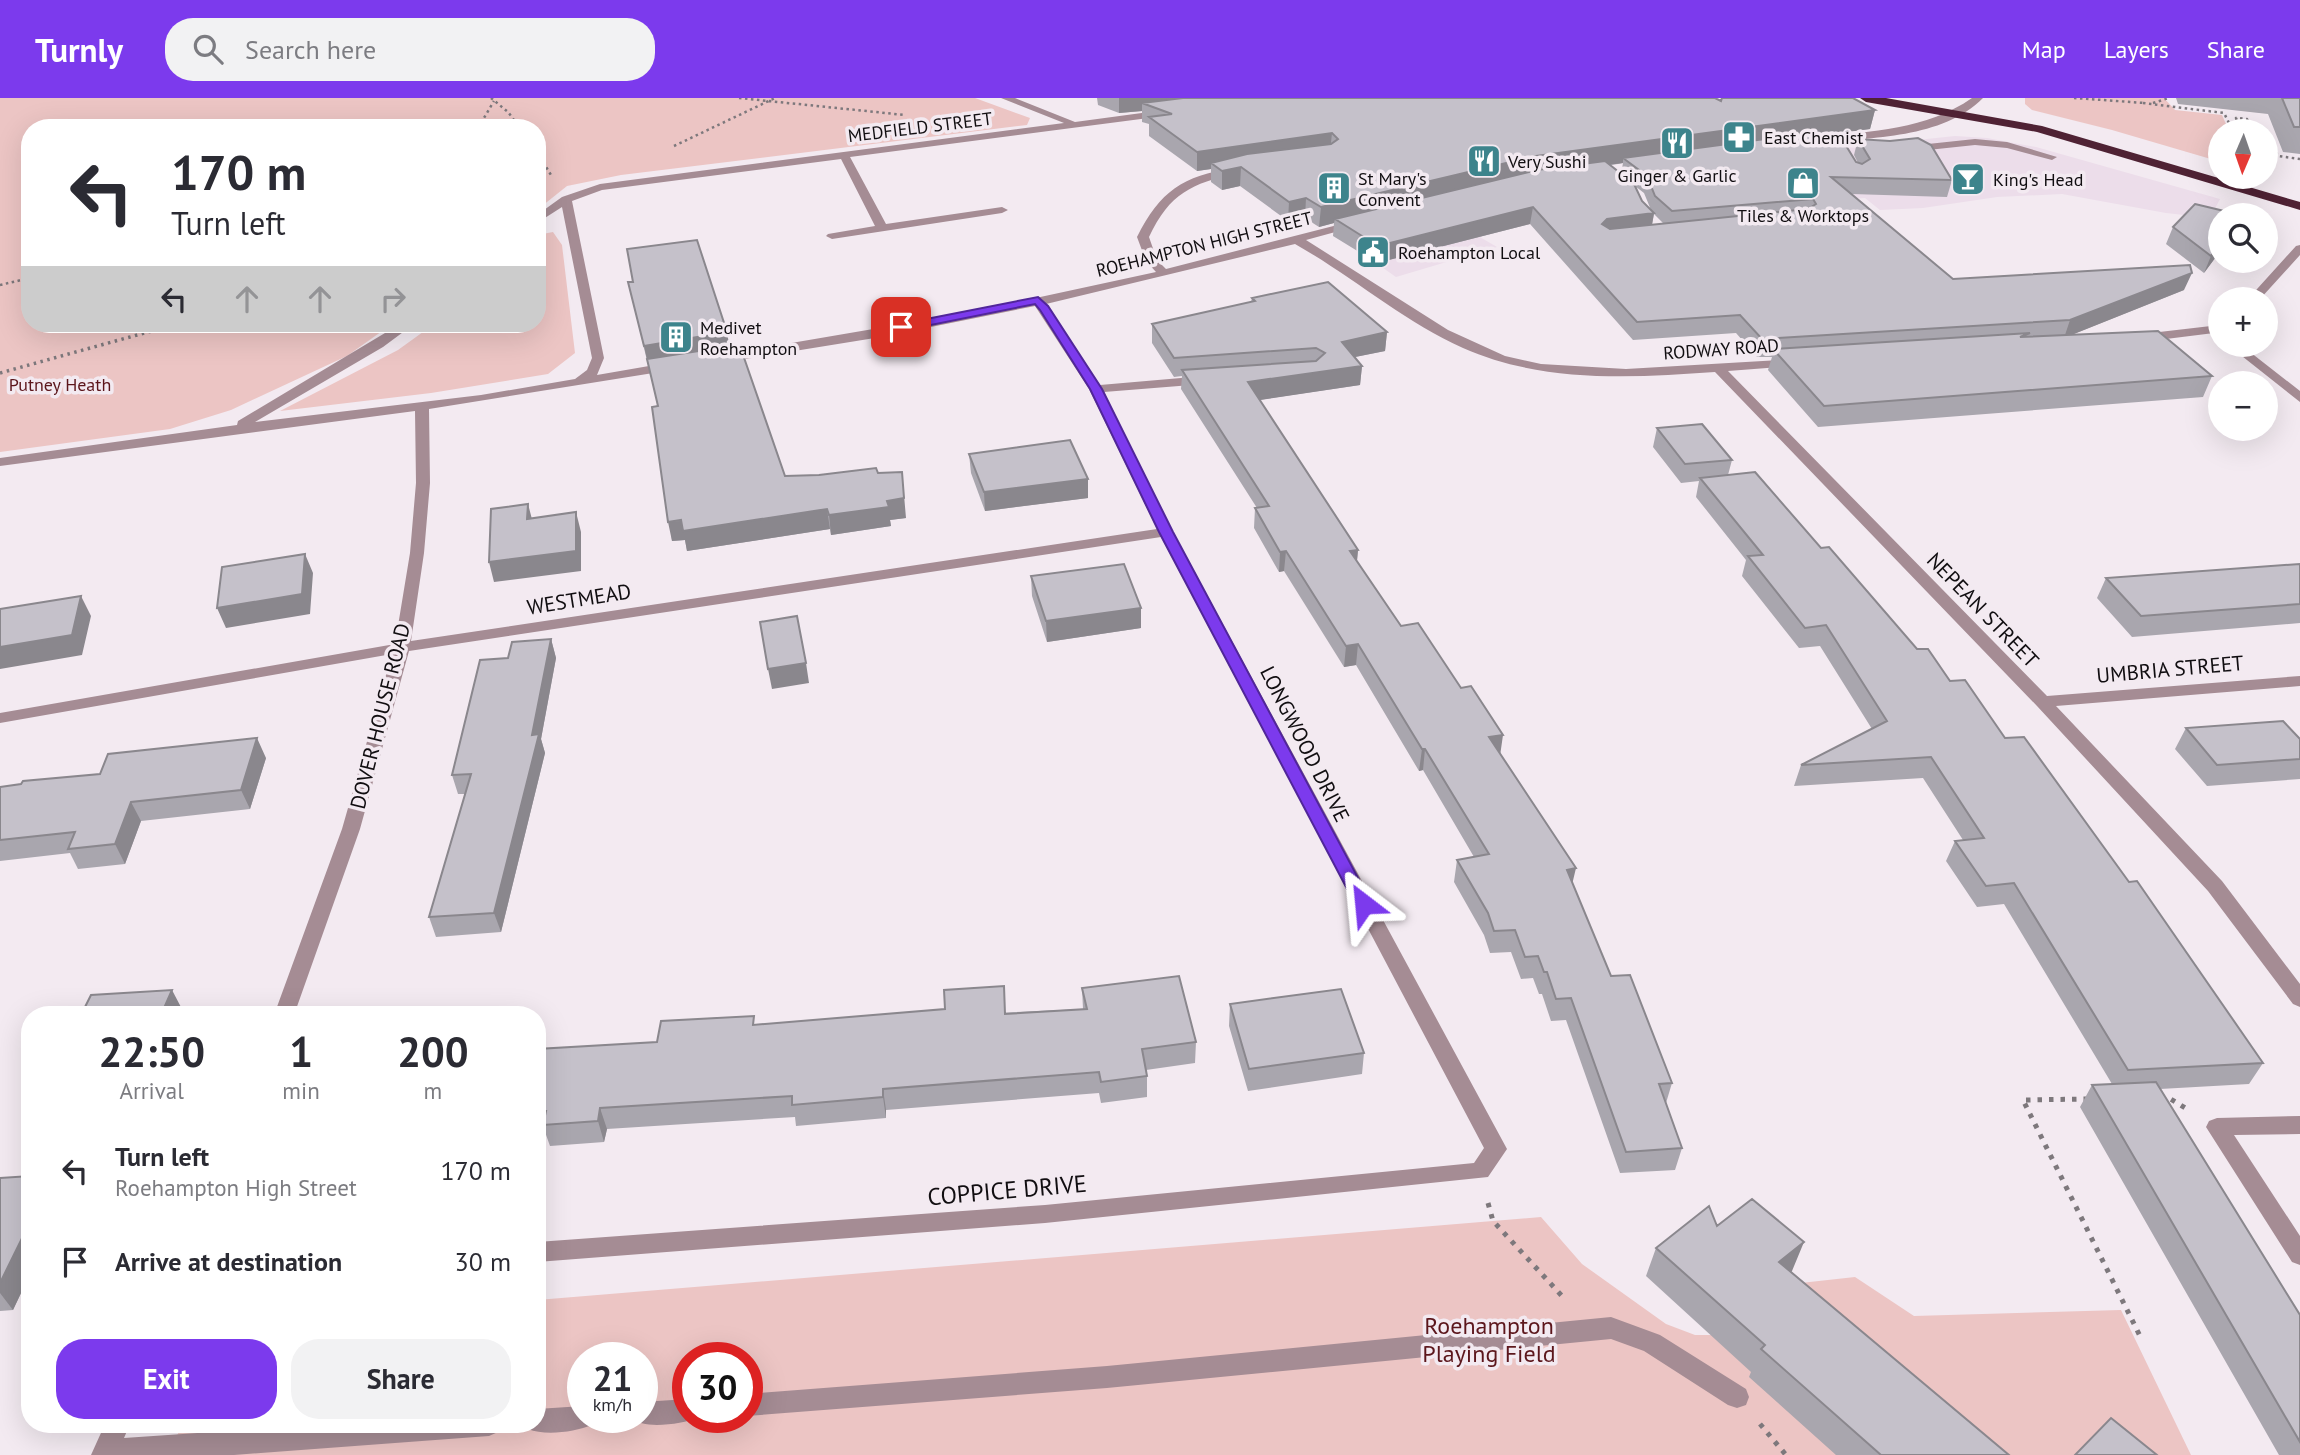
<!DOCTYPE html>
<meta charset="utf-8">
<style>
body{margin:0;font-family:"PT Sans",sans-serif;background:#f2f2f3;color:#2b2b33;height:100vh;display:flex;flex-direction:column;font-size:26px;white-space:nowrap}
*{box-sizing:border-box;margin:0}
p{font-size:23px;color:#7c7c81}
.icon{flex:none;width:38px;height:38px;fill:none;stroke:currentColor;stroke-width:2;stroke-linecap:round;stroke-linejoin:round}
.map{position:relative;flex:1;overflow:hidden}
.drawer{position:absolute;left:21px;top:908px;width:525px;height:427px;display:flex;flex-direction:column;background:#fff;border-radius:28px;box-shadow:0 7px 28px #0002}
.drawer>*{flex:none}
.banner{position:absolute;left:21px;top:21px;width:525px;height:214px;border-radius:28px;box-shadow:0 7px 28px #0002;background:#fff;color:#2b2b33;overflow:hidden}
.needle{width:46px;rotate:182deg}
.tools{position:absolute;left:2208px;top:21px;display:grid;gap:14px}
.tools a{display:grid;place-items:center;width:70px;height:70px;border-radius:50%;background:#fff;box-shadow:0 7px 28px #0002;font-size:35px}
.speed{position:absolute;left:567px;top:1244px;display:flex;gap:14px;font-size:35px;font-weight:700;text-align:center}
.speed>*{display:grid;place-content:center;width:91px;height:91px;border-radius:50%;background:#fff;box-shadow:0 7px 28px #0002;line-height:1}
.speed small{font-size:18px;font-weight:400}
.speed .limit{border:10px solid #d22;background:#fff;color:#111}
.pin{position:absolute;display:grid;place-items:center;width:60px;height:60px;color:#fff;margin:-30px;border-radius:14px;box-shadow:0 4px 10px #0006}
.me{position:absolute;width:77px;margin:-38px;rotate:331deg;stroke-linejoin:round;filter:drop-shadow(0 0 5px #0008)}
.turn{display:flex;align-items:center;gap:24px;height:147px;padding:0 35px;font-size:32px}
.turn .icon{width:91px;height:91px;stroke-width:2.5}
.turn b{display:block;font-size:49px;line-height:60px}
.lanes{display:flex;align-items:center;height:66px;padding:0 35px;background:#0003;justify-content:center;gap:35px;direction:ltr}
.lanes .off{opacity:.35}
.eta{display:flex;justify-content:space-evenly;align-items:center;height:119px;text-align:center}
.eta b{font-size:42px;font-weight:600;line-height:49px}
.cta{display:flex;gap:14px;margin-top:auto;padding:14px 35px}
.cta a{flex:1;height:80px;border-radius:28px;background:#7c3aed;color:#fff;font-size:28px;font-weight:600;line-height:80px;text-align:center}
.cta a+a{background:#f2f2f3;color:#2b2b33}
ul{padding:0;list-style:none}
li{display:flex;align-items:center;gap:21px;height:91px;padding:0 35px}
li div{flex:1}
li b{display:block;font-size:26px}
li em{font-style:normal}
header{display:flex;align-items:center;gap:42px;box-sizing:border-box;height:98px;padding:0 35px;background:#7c3aed;color:#fff}
header strong{font-size:33px}
nav{display:flex;gap:38px;margin-inline-start:auto;font-size:24px}
.search{width:490px;height:63px;background:#f2f2f3;display:flex;align-items:center;gap:18px;box-sizing:border-box;padding:0 24px;border-radius:28px;color:#7c7c81;font-size:26px}
.map>svg:first-child{display:block}
.built{fill:#ecddea}
.green{fill:#ecc5c4;fill-rule:evenodd}
.lines{fill:none;stroke-linecap:round;stroke-linejoin:round}
.path-far2{stroke:#7d787c;stroke-width:2.5;stroke-dasharray:2.5 3.5;stroke-linecap:butt}
.path-far1{stroke:#7d787c;stroke-width:3.5;stroke-dasharray:2.5 4.5;stroke-linecap:butt}
.path{stroke:#7d787c;stroke-width:5;stroke-dasharray:4.5 7;stroke-linecap:butt}
.minor{fill:#a58c94;fill-rule:evenodd}
.highway{fill:#4f2234;fill-rule:evenodd}
.wall{fill:#a9a6ae;fill-rule:evenodd}
.shaded-wall{fill:#8a878d}
.building{fill:#c5c1ca;stroke:#8a878d;stroke-width:2}
.route{fill:#7c3aed;stroke:#51269a;stroke-width:2}
.labels{text-anchor:middle;dominant-baseline:central;stroke-width:7;stroke-linejoin:round;paint-order:stroke}
.far-street-label{font-size:18px;fill:#110e11;stroke:#f3eaf1}
.far-poi-label{font-size:18px;fill:#110e11;stroke:#f3eaf1;text-anchor:start}
.far-park-label{font-size:18px;fill:#5c161c;stroke:#f3eaf1}
.street-label{font-size:21px;fill:#110e11;stroke:#f3eaf1}
.near-street-label{font-size:24px;fill:#110e11;stroke:#f3eaf1}
.near-park-label{font-size:24px;fill:#5c161c;stroke:#f3eaf1}
</style>
<header>
<strong>Turnly</strong>
<div class="search"><svg class="icon" aria-label="search" viewBox="0 0 24 24"><circle cx="10" cy="10" r="6"/><path d="M15 15l6 6"/></svg>Search here</div>
<nav><a>Map</a><a>Layers</a><a>Share</a></nav>
</header>
<div class="map">
<svg width="2300" height="1357" viewBox="0 0 2300 1357">
<rect width="100%" height="100%" fill="#f3eaf1"/>
<path class="built" d="M1955,38L1987,40L2036,49L2220,101L2210,120L2166,115L2062,96L1997,99L1923,110L1880,112L1865,100L1835,102L1832,51Z
M1442,117L1497,149L1396,179L1344,143Z"/>
<path class="green" d="M0,0H975L1030,20L1027,27L621,77L567,88L537,112V30H30V226H392L347,258L231,312L170,331L0,354Z
M2025,0H2164L2175,12L2222,17L2229,33H2221V64L2112,32L2032,12L2025,6Z
M553,134L562,147L575,255L548,276L431,295L280,313L398,252L434,226H537V137Z
M1541,1119L1582,1166L1666,1226L1695,1237H1712L1774,1188L1855,1179L1914,1218L2121,1212L2191,1357H168L182,1327L537,1326V1202ZM583,1260H642V1320H583ZM688,1260H747V1320H688Z"/>
<g class="lines">
<path class="path-far2" d="M491,0L508,14L520,30
M739,0L905,17
M2074,0L2145,5
M2143,5L2224,15L2233,33
M2153,5L2169,0
M478,30L494,3
M2241,33L2236,20L2247,21L2252,33
M674,48L775,0
M2266,50L2274,51L2278,58L2300,61
M537,54L551,77
M0,187L30,180
M160,231L177,226"/>
<path class="path-far1" d="M0,275L166,229"/>
<path class="path" d="M2160,1000H2169L2187,1011
M2088,1001L2023,1002L2140,1238
M1488,1105L1493,1123L1562,1198
M1760,1326L1786,1357"/>
<path class="minor" d="M1001,0H1015L1075,24L1164,12L1169,15L1164,18L850,59L886,126L1002,109L1008,112L1002,115L832,141L826,138L828,136L875,128L841,61L602,92L572,103L604,260L597,277L672,264L678,268L672,272L429,311L430,385L424,455L411,543L1157,431L1089,291L1035,208L881,239L721,265L715,261L721,257L961,216L1156,174L1146,163L1137,139C1160,93 1183,78 1233,70L1237,71V75C1191,86 1170,95 1149,139L1157,162L1166,171L1357,122L1361,123V127L1306,142L1448,232L1505,258L1541,266L1626,271L1798,261V267L1793,268L1728,273L2047,598L2300,578V588L2056,608L2222,783L2300,886V909L2293,906L2208,793L2037,608L1715,274C1630,280 1542,285 1463,250C1403,223 1352,178 1295,146L1046,206L1100,287L1204,278L1210,282L1204,286L1104,294L1173,434L1507,1051L1488,1079L1045,1125L537,1164V1144L1045,1107L1474,1065L1484,1050L1161,439L409,553L360,731L294,917H274L342,731L392,556L0,625V615L395,546L410,455L416,385L415,313L0,368V360L237,327L238,323L400,226H414L383,249L255,324L481,297L575,281L587,272L592,260L562,109L537,125V117L562,99L600,86L1064,25Z
M1972,0H1983C1942,41 1872,39 1818,45L1813,42L1818,39C1872,33 1926,32 1972,0Z
M1975,41L2007,44L2057,59L2052,62L2007,50L1975,47L1909,54L1904,51L1909,48Z
M2300,147V157L2260,201H2248L2296,148Z
M2221,223V232L2214,235L2142,244L2136,240L2142,236L2211,228Z
M2228,247H2241L2300,293V304Z
M2300,1018V1036L2234,1037L2300,1138V1167L2292,1164L2206,1029L2209,1023L2217,1020Z
M1611,1219L1660,1237L1746,1291L1749,1299L1746,1307L1737,1310L1728,1307L1644,1253L1611,1241L1107,1290L747,1318V1296L1107,1268Z
M688,1301V1320H697C683,1326 642,1332 632,1320H642V1304Z
M583,1308V1320H595L592,1327C575,1334 545,1338 528,1331L526,1326H537V1311Z
M105,1326H130L124,1340L327,1326H501L498,1334L489,1338L234,1357H91Z"/>
<path class="highway" d="M1860,0H1886L2042,28L2300,104V112L2037,34L1866,4Z"/>
</g>
<path class="wall" d="M1097,0H1715L1721,3L1875,12L1870,31L1837,35L1856,64L1858,65L1854,57L1858,41L1952,82L1947,99L1852,96L1953,181L2184,192L2071,237L2212,278L2203,299L1818,329L1768,272L1772,259H1757L1736,235L1633,242L1530,126L1377,165L1333,138L1334,125L1319,129L1305,120L1288,123L1240,88L1222,92L1211,84V71L1197,73L1149,38V26L1142,24V13L1119,15L1098,7ZM1623,65L1621,76L1610,67L1618,66ZM1635,88L1644,95L1651,112L1642,103ZM1654,116L1664,126L1652,127Z
M2176,0H2300V56L2283,54L2268,16L2178,6Z
M2221,117V152L2204,175L2166,146L2173,129Z
M628,184L727,234L729,248L785,378L878,375L906,420L890,422L891,428L831,437L830,431L687,453L685,442L672,443L658,308Z
M1252,200L1387,234L1385,253L1355,259L1362,268L1360,287L1259,302L1358,452L1357,463L1401,528L1500,655L1572,785L1611,878L1672,985L1666,1005L1682,1050L1675,1072L1620,1075L1566,922L1551,923L1542,896H1539L1533,880L1521,881L1511,854L1490,855L1484,837L1454,784L1457,762L1474,759L1423,672L1419,673L1356,567L1344,569L1284,473L1279,474L1254,430L1255,410H1257L1181,291L1182,278L1174,279L1152,245V226L1251,204Z
M1657,330L1732,362L1728,377L1821,450L1917,551L1950,583L2005,640L2263,965L2249,986L2160,991L2300,1217V1357H2279L2080,1009L2092,987L2112,986L2004,806L1977,809L1946,763L1955,743L1963,742L1923,680L1794,688L1801,667L1872,631L1820,548L1799,550L1742,478L1746,462L1696,399L1699,383L1681,385L1653,349Z
M969,356L1088,381V400L985,413L971,375Z
M2300,466V525L2132,539L2097,500L2106,480Z
M1031,478L1141,530L1047,544L1032,498Z
M551,541L556,560L541,641L545,655L501,834L436,839L429,819L465,696H458L452,677L508,560Z
M2186,630L2300,641V681L2207,688L2175,651Z
M266,660L250,711L141,723L125,766L78,771L70,755L0,763V689L21,686Z
M1082,890L1196,944L1195,965L1146,972L1147,978V999L1101,1005L1099,995L886,1012V1020L796,1028L795,1019L607,1031L604,1044L550,1048L545,1034L537,1035V951L657,944L756,926L1083,911Z
M1230,906L1364,955L1362,976L1248,993L1229,928Z
M30,1078V1176L13,1212L0,1213V1080Z
M1717,1128L1792,1173L1791,1174L2009,1357H1836L1749,1279L1751,1274L1646,1178L1656,1150Z"/>
<path class="shaded-wall" d="M1119,0H1237L1142,5V13L1119,15Z
M1875,12L1870,31L1628,64L1623,60V65L1533,77L1335,121L1334,125L1319,129L1321,109L1536,58Z
M1332,35L1330,54L1211,65V71L1197,73V54Z
M1241,69L1240,88L1222,92V73Z
M1306,100L1305,120L1288,123L1289,104Z
M1533,109L1530,126L1377,165L1378,148Z
M1654,115L1651,132L1604,138L1602,126L1607,121Z
M2221,144V152L2204,175L2211,158Z
M2192,175L2184,192L2064,240L2070,222Z
M727,234L730,252L648,266L644,248Z
M1387,234L1385,253L1340,262L1342,244Z
M1362,268L1360,287L1247,304L1248,284Z
M902,374L906,420L890,422L891,428L831,437L829,417L887,403Z
M1088,381V400L985,413L984,394Z
M528,406L533,425L527,421Z
M827,411L830,431L687,453L685,442L672,443L668,424Z
M576,414L581,434V473L494,484L489,464Z
M1358,452L1356,472L1350,453Z
M1286,453L1284,473L1279,474L1280,454Z
M305,456L313,475L310,516L226,530L217,510Z
M81,498L91,518L82,557L0,571V549Z
M1141,510V530L1047,544L1046,523Z
M551,541L556,560L541,641L545,655L501,834L494,815L532,637Z
M1358,546L1356,567L1344,569L1346,548Z
M806,565L809,585L772,591L768,571Z
M1503,637L1500,658L1489,639Z
M257,640L266,660L250,711L241,692Z
M1422,651H1425L1423,672L1419,673Z
M131,704L141,723L125,766L115,746Z
M1576,770L1571,791L1567,772Z
M172,892L183,913L181,917H161Z
M883,991L886,1012V1020L883,999Z
M600,1010L607,1031L604,1044L598,1023Z
M30,1124V1176L13,1212L0,1195V1185Z
M1804,1144L1792,1173L1767,1192L1779,1164Z"/>
<path class="building" d="M1183,0H1715L1721,3L1722,0H1853L1875,12L1536,58L1321,109L1306,100L1289,104L1241,69L1222,73L1211,65L1247,56L1331,46L1338,41L1332,35L1197,54L1149,19L1172,16L1142,5Z
M2282,0H2300V29H2294Z
M1833,32L1840,38L1856,64L1862,66L1870,61L1858,41L1890,43L1918,40L1931,47L1952,82L1831,79L1953,181L2190,167L2192,175L2070,222L1762,241L1740,217L1637,224L1533,109L1378,148L1335,121L1537,72L1605,63L1634,86L1642,103L1654,115L1607,121L1602,126L1610,131L1808,111L1816,106L1813,101L1672,113L1655,98L1647,78L1623,60Z
M2195,106L2241,117H2221V144L2211,158L2173,129Z
M697,142L727,234L644,248L628,184H633L627,151Z
M1328,184L1387,234L1342,244L1362,268L1248,284L1358,452L1350,453L1401,528L1418,525L1461,590L1471,588L1503,637L1489,639L1576,770L1567,772L1611,878L1630,877L1672,985L1659,986L1682,1050L1626,1054L1571,900L1556,901L1547,874H1544L1538,858L1525,859L1515,832L1494,833L1488,815L1457,762L1489,756L1425,651H1422L1358,546L1346,548L1286,453L1280,454L1255,410L1269,408L1182,272L1316,263L1325,255L1316,250L1174,260L1152,226L1255,203L1252,200Z
M2158,233L2212,278L1824,308L1773,251L2030,235L2020,239Z
M731,248L733,252L741,251L785,378L819,377L876,370L878,375L902,374L904,400L887,403L889,409L829,417L827,411L683,433L681,422L668,424L652,309L658,308L647,261Z
M1702,326L1732,362L1685,366L1657,330Z
M1070,342L1088,381L984,394L969,356Z
M1755,374L1821,450L1829,449L1917,551H1928L1950,583L1965,582L2005,640L2024,639L2129,784L2137,783L2263,965L2128,972L2014,785L1986,788L1955,743L1984,740L1931,659L1801,667L1887,623L1826,527L1805,530L1748,458L1763,457L1700,380Z
M528,406L527,421L576,414V453L489,464L491,411Z
M305,456L302,496L217,510L222,469Z
M1124,466L1141,510L1046,523L1031,478Z
M2300,466V506L2141,518L2106,480Z
M81,498L72,537L0,549V511Z
M797,518L806,565L768,571L760,524Z
M551,541L532,637L539,636L494,815L429,819L471,676L452,677L480,562L508,560L512,544Z
M2283,623L2300,641V661L2217,667L2186,630Z
M257,640L241,692L131,704L115,746L68,751L75,734L0,742V689L21,686L23,683L100,676L108,656Z
M1179,878L1196,944L1142,951L1147,978L1101,984L1099,974L883,991V999L792,1007V998L600,1010L598,1023L543,1027L546,1013H537V951L657,944L661,923L754,918L753,927L945,911L944,892L1004,888L1005,916L1087,911L1082,890Z
M1341,891L1364,955L1249,971L1230,906Z
M172,892L161,917H81L91,897Z
M2156,984L2300,1217V1344L2092,987Z
M30,1078V1124L0,1185V1080Z
M1752,1101L1804,1144L1779,1164L2009,1357H1881L1761,1251L1765,1247L1656,1150L1709,1108L1717,1128Z
M2111,1320L2157,1357H2075Z"/>
<path class="route" d="M1038,199L1048,208L1102,291L1173,434L1372,806L1370,811H1358L1355,806L1159,434L1090,291L1040,212L1035,206L901,233L895,229L901,226Z"/>
<defs>
<g id="pharmacy-square" transform="scale(1.75)"><rect x="-9" y="-9" width="18" height="18" rx="4" fill="#3d848c" stroke="#f3eaf1"/><path d="M-2-6h4v4h4v4h-4v4h-4v-4h-4v-4h4Z" fill="#fff"/></g>
<g id="restaurant-square" transform="scale(1.75)"><rect x="-9" y="-9" width="18" height="18" rx="4" fill="#3d848c" stroke="#f3eaf1"/><path d="M-5-6h1v4h1v-4h1v4h1v-4h1v5L-1.5 .5V6h-2V.5L-5-1ZM5-6V6H3V1.5H1.5Q1.5-4 5-6Z" fill="#fff"/></g>
<g id="bar-square" transform="scale(1.75)"><rect x="-9" y="-9" width="18" height="18" rx="4" fill="#3d848c" stroke="#f3eaf1"/><path d="M-6-5H6L.8 .8V4.5H3.5V6h-7V4.5H-.8V.8Z" fill="#fff"/></g>
<g id="shop-square" transform="scale(1.75)"><rect x="-9" y="-9" width="18" height="18" rx="4" fill="#3d848c" stroke="#f3eaf1"/><path d="M-5-2.5h2.3a2.7 3.5 0 0 1 5.4 0H5L5.5 6h-11ZM-1.5-2.5h3a1.5 2.3 0 0 0-3 0Z" fill="#fff"/></g>
<g id="building-square" transform="scale(1.75)"><rect x="-9" y="-9" width="18" height="18" rx="4" fill="#3d848c" stroke="#f3eaf1"/><path d="M-4-6H4V6H1V3H-1V6H-4ZM-2.5-4.3h1.7v1.8h-1.7ZM.8-4.3h1.7v1.8H.8ZM-2.5-1h1.7V.8h-1.7ZM.8-1h1.7V.8H.8Z" fill="#fff"/></g>
<g id="civic-square" transform="scale(1.75)"><rect x="-9" y="-9" width="18" height="18" rx="4" fill="#3d848c" stroke="#f3eaf1"/><path d="M-.6-6.5H3V-4.5H.6V-3L4-1V1h2V6H-6V1h2V-1L-.6-3ZM-1.2 2.5V6h2.4V2.5Z" fill="#fff"/></g>
</defs>
<g fill-rule="evenodd">
<use href="#pharmacy-square" x="1739" y="39"/>
<use href="#restaurant-square" x="1677" y="45"/>
<use href="#restaurant-square" x="1484" y="63"/>
<use href="#bar-square" x="1968" y="81"/>
<use href="#shop-square" x="1803" y="85"/>
<use href="#building-square" x="1334" y="90"/>
<use href="#civic-square" x="1373" y="154"/>
<use href="#building-square" x="676" y="239"/>
</g>
<g class="labels">
<g class="far-street-label">
<text transform="translate(920 29) rotate(-7)">MEDFIELD STREET</text>
<text transform="translate(1204 146) rotate(-14)">ROEHAMPTON HIGH STREET</text>
<text transform="translate(1721 251) rotate(-4)">RODWAY ROAD</text>
</g>
<g class="far-poi-label">
<text x="1764" y="39">East Chemist</text>
<text x="1508" y="63">Very Sushi</text>
<text x="1677" y="77" text-anchor="middle">Ginger &amp; Garlic</text>
<text x="1358" y="80">St Mary's<tspan x="1358" dy="21">Convent</tspan></text>
<text x="1993" y="81">King's Head</text>
<text x="1803" y="117" text-anchor="middle">Tiles &amp; Worktops</text>
<text x="1398" y="154">Roehampton Local</text>
<text x="700" y="229">Medivet<tspan x="700" dy="21">Roehampton</tspan></text>
</g>
<g class="far-park-label">
<text x="60" y="286">Putney Heath</text>
</g>
<g class="street-label">
<text transform="translate(579 501) rotate(-9)">WESTMEAD</text>
<text transform="translate(1983 512) rotate(46)">NEPEAN STREET</text>
<text transform="translate(2170 571) rotate(-5)">UMBRIA STREET</text>
<text transform="translate(380 618) rotate(-76)">DOVER HOUSE ROAD</text>
<text transform="translate(1305 646) rotate(63)">LONGWOOD DRIVE</text>
</g>
<g class="near-street-label">
<text transform="translate(1007 1092) rotate(-5)">COPPICE DRIVE</text>
</g>
<g class="near-park-label">
<text x="1489" y="1227">Roehampton<tspan x="1489" dy="28">Playing Field</tspan></text>
</g>
</g>
</svg>
<div class="tools">
<a><svg class="needle" viewBox="-14 -14 28 28"><path d="M0-13l5 13h-10z" fill="#e53935"/><path d="M0 13l5-13h-10z" fill="#7c7c81"/></svg></a>
<a><svg class="icon" aria-label="search" viewBox="0 0 24 24"><circle cx="10" cy="10" r="6"/><path d="M15 15l6 6"/></svg></a>
<a>+</a>
<a>−</a>
</div>
<div class="speed"><div>21<small>km/h</small></div><div class="limit">30</div></div>
<div class="pin" style="left:901px;top:229px;background:#d93025"><svg class="icon" aria-label="arrive" viewBox="0 0 24 24"><path d="M6 21V4h12l-3 4 3 4H6"/></svg></div>
<svg class="me" style="left:1364px;top:806px" viewBox="-20 -20 40 40"><path d="M0-17L14 15 0 8-14 15z" fill="#7c3aed" stroke="#fff" stroke-width="4"/></svg>
<div class="banner">
<div class="turn"><svg class="icon" aria-label="left" viewBox="0 0 24 24"><path d="M17 20v-9H6M10 6l-5 5 5 5"/></svg><div><b>170 m</b>Turn left</div></div>
<div class="lanes"><svg class="icon" aria-label="left" viewBox="0 0 24 24"><path d="M17 20v-9H6M10 6l-5 5 5 5"/></svg><svg class="icon off" aria-label="ahead" viewBox="0 0 24 24"><path d="M12 20V5M6 11l6-6 6 6"/></svg><svg class="icon off" aria-label="ahead" viewBox="0 0 24 24"><path d="M12 20V5M6 11l6-6 6 6"/></svg><svg class="icon off" aria-label="right" viewBox="0 0 24 24"><path d="M7 20v-9h11M14 6l5 5-5 5"/></svg></div>
</div>
<section class="drawer">
<div class="eta">
<div><b>22:50</b><p>Arrival</p></div>
<div><b>1</b><p>min</p></div>
<div><b>200</b><p>m</p></div>
</div>
<ul>
<li><svg class="icon" aria-label="left" viewBox="0 0 24 24"><path d="M17 20v-9H6M10 6l-5 5 5 5"/></svg><div><b>Turn left</b><p>Roehampton High Street</p></div><em>170 m</em></li>
<li><svg class="icon" aria-label="arrive" viewBox="0 0 24 24"><path d="M6 21V4h12l-3 4 3 4H6"/></svg><div><b>Arrive at destination</b></div><em>30 m</em></li>
</ul>
<div class="cta"><a>Exit</a><a>Share</a></div>
</section>
</div>
